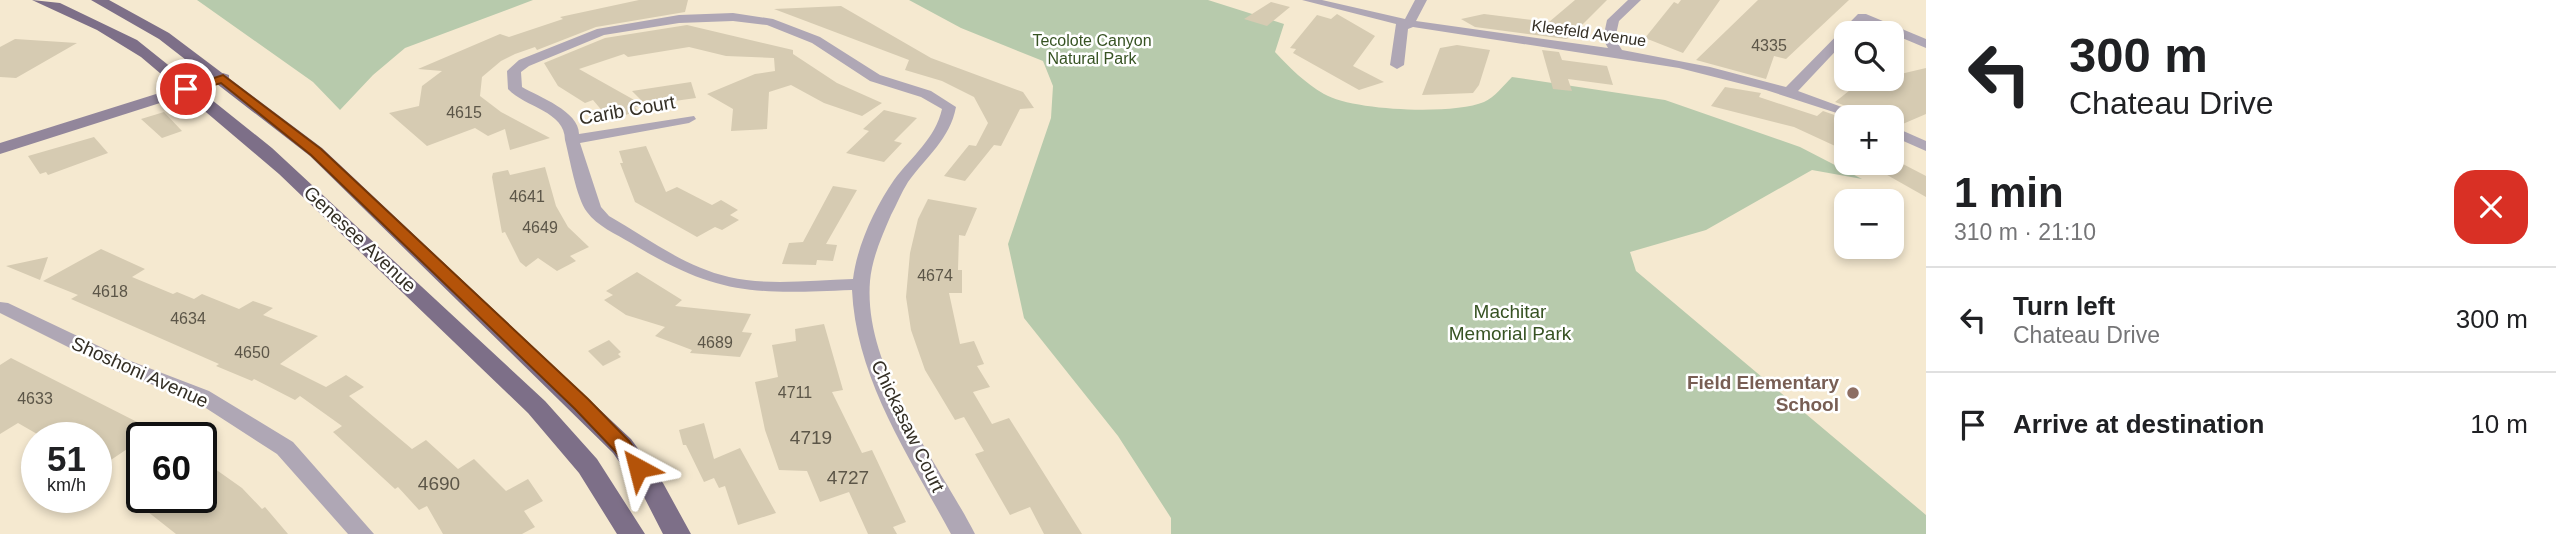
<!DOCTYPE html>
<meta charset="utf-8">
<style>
body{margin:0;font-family:Arial,sans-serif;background:#f6f6f6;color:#202124;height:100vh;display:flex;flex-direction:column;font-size:26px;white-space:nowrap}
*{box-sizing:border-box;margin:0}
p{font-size:23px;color:#757577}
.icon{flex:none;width:38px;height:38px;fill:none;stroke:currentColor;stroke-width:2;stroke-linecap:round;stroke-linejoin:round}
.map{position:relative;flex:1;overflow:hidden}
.side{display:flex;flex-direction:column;background:#fff;width:630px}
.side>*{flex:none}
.hud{background:#fff;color:#202124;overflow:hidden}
.tools{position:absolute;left:1834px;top:21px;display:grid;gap:14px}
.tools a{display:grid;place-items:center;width:70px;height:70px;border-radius:14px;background:#fff;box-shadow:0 4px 10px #0003;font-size:35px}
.speed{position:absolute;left:21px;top:422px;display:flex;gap:14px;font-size:35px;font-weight:700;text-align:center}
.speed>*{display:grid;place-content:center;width:91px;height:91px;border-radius:50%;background:#fff;box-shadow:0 4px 10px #0003;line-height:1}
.speed small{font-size:18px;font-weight:400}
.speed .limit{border:4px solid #111;border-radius:10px;background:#fff;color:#111}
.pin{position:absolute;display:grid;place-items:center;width:60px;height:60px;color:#fff;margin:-30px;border:4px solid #fff;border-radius:50%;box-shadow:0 2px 7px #0007}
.me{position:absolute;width:77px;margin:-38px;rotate:322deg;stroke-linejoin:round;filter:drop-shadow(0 0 5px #0008)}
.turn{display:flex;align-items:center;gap:24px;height:147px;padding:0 28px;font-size:32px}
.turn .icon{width:91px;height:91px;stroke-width:2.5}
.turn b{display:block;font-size:49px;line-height:60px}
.round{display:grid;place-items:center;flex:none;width:74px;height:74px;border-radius:21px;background:#f6f6f6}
.headline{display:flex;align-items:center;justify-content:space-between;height:119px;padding:0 28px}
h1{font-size:42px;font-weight:700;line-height:52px}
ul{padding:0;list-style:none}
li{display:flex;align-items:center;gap:21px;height:105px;padding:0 28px;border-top:2px solid #e0e0e0}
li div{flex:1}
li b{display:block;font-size:26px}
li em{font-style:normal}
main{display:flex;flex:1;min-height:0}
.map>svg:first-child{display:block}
.green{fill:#b7caac}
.building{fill:#d6cbb2}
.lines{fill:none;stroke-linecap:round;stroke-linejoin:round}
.street{fill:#afa7b5;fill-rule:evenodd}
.secondary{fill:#92869b;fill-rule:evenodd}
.primary{fill:#7d6f88;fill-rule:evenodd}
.route{fill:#b45309;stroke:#753606;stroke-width:2}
.education-dot{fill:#8d6e63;stroke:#fff;stroke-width:2.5}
.labels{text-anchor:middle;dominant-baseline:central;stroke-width:5;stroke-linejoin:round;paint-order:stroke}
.far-street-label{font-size:16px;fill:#342f25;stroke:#fff}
.far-park-label{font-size:16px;fill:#375323;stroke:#fff}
.number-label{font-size:16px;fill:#5c5648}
.street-label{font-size:19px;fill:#342f25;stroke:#fff}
.park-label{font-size:19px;fill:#375323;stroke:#fff}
.education-label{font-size:19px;font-weight:bold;fill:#785e54;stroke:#fff;text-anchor:end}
.near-number-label{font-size:19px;fill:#5c5648}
</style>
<main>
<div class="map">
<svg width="1926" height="534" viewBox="0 0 1926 534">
<rect width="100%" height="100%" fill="#f5e9d0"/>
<path class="green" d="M197,0H533L405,48L373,75L340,110L313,82Z
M909,0H1208L1284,24L1275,52C1290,68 1305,83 1324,94C1353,111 1453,115 1484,102C1494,98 1504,85 1512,77L1665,100L1800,147L1862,179L1812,170L1706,230L1630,252L1636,271L1926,515V534H1171V518L1118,436L1024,318L1008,244L1051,118L1053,86L1043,61L961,28Z"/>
<path class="building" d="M639,0H688L685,12L596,27L537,50L535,47L515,54L501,61L482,77L480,96L501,112L550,138L510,150L505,129L488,136L475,128L427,146L389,113L419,106L422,86L442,71L418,69L500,34L509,37L563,19L560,17Z
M1575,0H1607L1581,26L1591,30L1566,39L1475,27L1461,19L1484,14L1549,22Z
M1681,0H1720L1683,53L1645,38L1674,2L1678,4Z
M1758,0H1849L1786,59L1774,56L1766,79L1696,60Z
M1271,2L1290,7L1267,26L1244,19Z
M841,6L931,58L1023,92L1034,108L1020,109L1001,146L994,145L965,181L944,176L969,145L976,146L988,123L974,97L942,81L905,70L909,60L774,9Z
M1337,14L1375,36L1353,66L1384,82L1359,90L1293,53L1296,49L1290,48L1317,15L1331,19Z
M687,25L793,50V54L837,83L882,103L862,116L824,103L791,85L769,92L767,129L731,131L733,109L707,94L755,74L775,71L774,58L726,56L689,47L628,57L624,54L579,69L645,106L635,107L638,111L610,120L593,100L585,103L558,86L544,63L605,38Z
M15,39L77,43L16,78L0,77V47Z
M1457,45L1490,50L1479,85L1473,93L1422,95L1440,48Z
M1542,50L1559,52L1562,60L1607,66L1613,85L1568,79L1572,91L1553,89Z
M1926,68V114L1898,126L1892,123V115L1869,106L1862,112L1835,102L1864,79L1892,88V76Z
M691,82L696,98L646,105L632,91Z
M1725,87L1761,93L1759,97L1817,116L1823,111L1846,119V151L1794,127L1711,106Z
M884,110L917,118L894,141L902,143L884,162L846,153L869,131L863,129Z
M164,112L182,131L162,138L141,119Z
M94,137L108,153L48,175L46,172L40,174L28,156Z
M646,146L666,192L677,187L712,205L721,200L738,210L730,215L739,220L722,230L715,227L697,237L635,202L620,163H623L619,151Z
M1866,163H1901L1926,176V197Z
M545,167L556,206L568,227L589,247L570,256L576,261L557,271L538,258L526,267L520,262L505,232L502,233L492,177L493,173L508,170L510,175Z
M833,186L857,190L826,244L837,245L833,261L817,260L816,265L782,264L789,243L803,242Z
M928,199L977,208L965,236L959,235L958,270H962V293H949L960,344L974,341L984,364L977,366L990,387L973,392L992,424L1009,418L1082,534H1044L1030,507L1010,515L975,454L984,451L964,417L955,420L925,370L911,330L906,297L910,253L918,219Z
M101,249L145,269L132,277L173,294L177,292L194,299L202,294L239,309L253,301L273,308L263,315L318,336L280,364L326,387L346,375L364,387L349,396L412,449L426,440L458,469L474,459L506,491L528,479L543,501L524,511L535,527L522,534H443L427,506L419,510L398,487L395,489L333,432L342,426L300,396L295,400L254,379L252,381L216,366L219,364L71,299L78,295L43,281Z
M48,257L40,280L6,266Z
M637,272L682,300L675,306L751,314L742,332L752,333L740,357L690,353L692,350L655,336L665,327L626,315L604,300L613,295L606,291Z
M824,324L843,390L832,392L862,453L872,450L906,522L893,527L897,534H868L849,492L820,502L807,471L779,470L765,430L755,382L778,377L772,345L796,341L795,329Z
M609,340L621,352L618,354L621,357L603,366L588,351Z
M11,358L143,425L131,433L140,437L136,440L139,441L96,470V438H44L18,423L0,434V365Z
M704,423L714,459L740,448L776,513L738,525L725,486L719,488L714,478L704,482L686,445H683L679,430Z
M201,459L242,488L262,509L265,507L288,534H176L143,508L160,497H201Z"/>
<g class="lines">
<path class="street" d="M1302,0H1322L1405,19L1415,0H1427L1416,21L1608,48L1603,39L1607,20L1628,0H1641L1619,21L1615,39L1622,50L1710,67L1786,87L1858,14H1866L1926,39V48L1864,22L1853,33H1846V40L1798,91L1869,117H1849L1766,90L1679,68L1413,27L1408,29L1404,65L1397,69L1390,65L1396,24Z
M733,13L773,19L820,37L880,75L931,91L956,107C950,139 926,157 908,182C901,193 897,204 891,215C882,236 872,258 870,281C863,368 937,460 975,534H951C910,458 856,379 852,290C754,294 718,296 631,243C616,234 597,226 587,212C576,197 570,159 565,140C565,111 526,108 508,89L507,71L519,60L597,29L679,15ZM733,21L767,25L812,43L870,81L921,97L942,109C935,139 912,156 894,180C875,207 857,246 853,279C812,280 769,286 729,277C685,267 647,238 609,216L601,207L580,143L689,123L696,119L694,116L579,134C579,111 539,97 522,87L521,72L529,66L604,35L679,23Z
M1892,126L1926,141V151L1892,136Z
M0,302L8,303L128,360L209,391L293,442L374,534H348L277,454L195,401L114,370L0,313Z"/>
<path class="secondary" d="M223,73L229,75V81L0,154V143Z"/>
<path class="primary" d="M32,0L60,3L137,40L272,148L545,401L597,459L645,534H617L579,473L528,413L279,174L141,57L97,30Z
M91,0H109L169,33L322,148L631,439L663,483L691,534H663L644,497L613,453L310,156L159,39Z"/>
</g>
<path class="route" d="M223,75L321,149L588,399L629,441L648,468L645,473H631L615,451L575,409L311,155L221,83L186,93L180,89Z"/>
<circle class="education-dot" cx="1853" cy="393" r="7"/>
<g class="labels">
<g class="far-street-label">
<text transform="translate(1589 33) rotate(8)">Kleefeld Avenue</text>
</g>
<g class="far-park-label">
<text x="1092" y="40">Tecolote Canyon<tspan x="1092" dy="18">Natural Park</tspan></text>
</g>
<g class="number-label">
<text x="1769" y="45">4335</text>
<text x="464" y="112">4615</text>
<text x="527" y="196">4641</text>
<text x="540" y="227">4649</text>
<text x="935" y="275">4674</text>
<text x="110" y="291">4618</text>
<text x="188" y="318">4634</text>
<text x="715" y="342">4689</text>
<text x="252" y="352">4650</text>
<text x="795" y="392">4711</text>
<text x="35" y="398">4633</text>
</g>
<g class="street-label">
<text transform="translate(627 110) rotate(-10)">Carib Court</text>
<text transform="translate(360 239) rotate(43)">Genesee Avenue</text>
<text transform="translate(140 372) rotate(24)">Shoshoni Avenue</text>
<text transform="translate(908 426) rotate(64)">Chickasaw Court</text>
</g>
<g class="park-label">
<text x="1510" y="311">Machitar<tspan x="1510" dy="22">Memorial Park</tspan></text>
</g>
<g class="education-label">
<text x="1839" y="382">Field Elementary<tspan x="1839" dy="22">School</tspan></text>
</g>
<g class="near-number-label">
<text x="811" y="437">4719</text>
<text x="848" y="477">4727</text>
<text x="439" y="483">4690</text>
</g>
</g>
</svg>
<div class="tools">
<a><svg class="icon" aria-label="search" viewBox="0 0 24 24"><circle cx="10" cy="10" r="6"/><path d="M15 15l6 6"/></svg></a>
<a>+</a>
<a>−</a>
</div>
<div class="speed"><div>51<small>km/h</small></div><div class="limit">60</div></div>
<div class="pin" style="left:186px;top:89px;background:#d93025"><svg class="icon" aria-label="arrive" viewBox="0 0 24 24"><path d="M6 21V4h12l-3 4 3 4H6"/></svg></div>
<svg class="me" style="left:638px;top:468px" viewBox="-20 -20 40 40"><path d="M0-17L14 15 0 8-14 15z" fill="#b45309" stroke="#fff" stroke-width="4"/></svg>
</div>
<section class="side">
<div class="hud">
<div class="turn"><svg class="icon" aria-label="left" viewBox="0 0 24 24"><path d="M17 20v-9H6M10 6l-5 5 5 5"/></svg><div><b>300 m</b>Chateau Drive</div></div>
</div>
<div class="headline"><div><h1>1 min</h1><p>310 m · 21:10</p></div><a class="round" style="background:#d93025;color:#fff"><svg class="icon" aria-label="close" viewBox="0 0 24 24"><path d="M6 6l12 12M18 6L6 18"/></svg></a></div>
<ul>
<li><svg class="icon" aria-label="left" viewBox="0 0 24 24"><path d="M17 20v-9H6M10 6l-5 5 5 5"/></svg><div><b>Turn left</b><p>Chateau Drive</p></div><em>300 m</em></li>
<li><svg class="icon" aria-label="arrive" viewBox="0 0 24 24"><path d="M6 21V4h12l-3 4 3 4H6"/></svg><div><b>Arrive at destination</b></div><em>10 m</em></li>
</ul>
</section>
</main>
